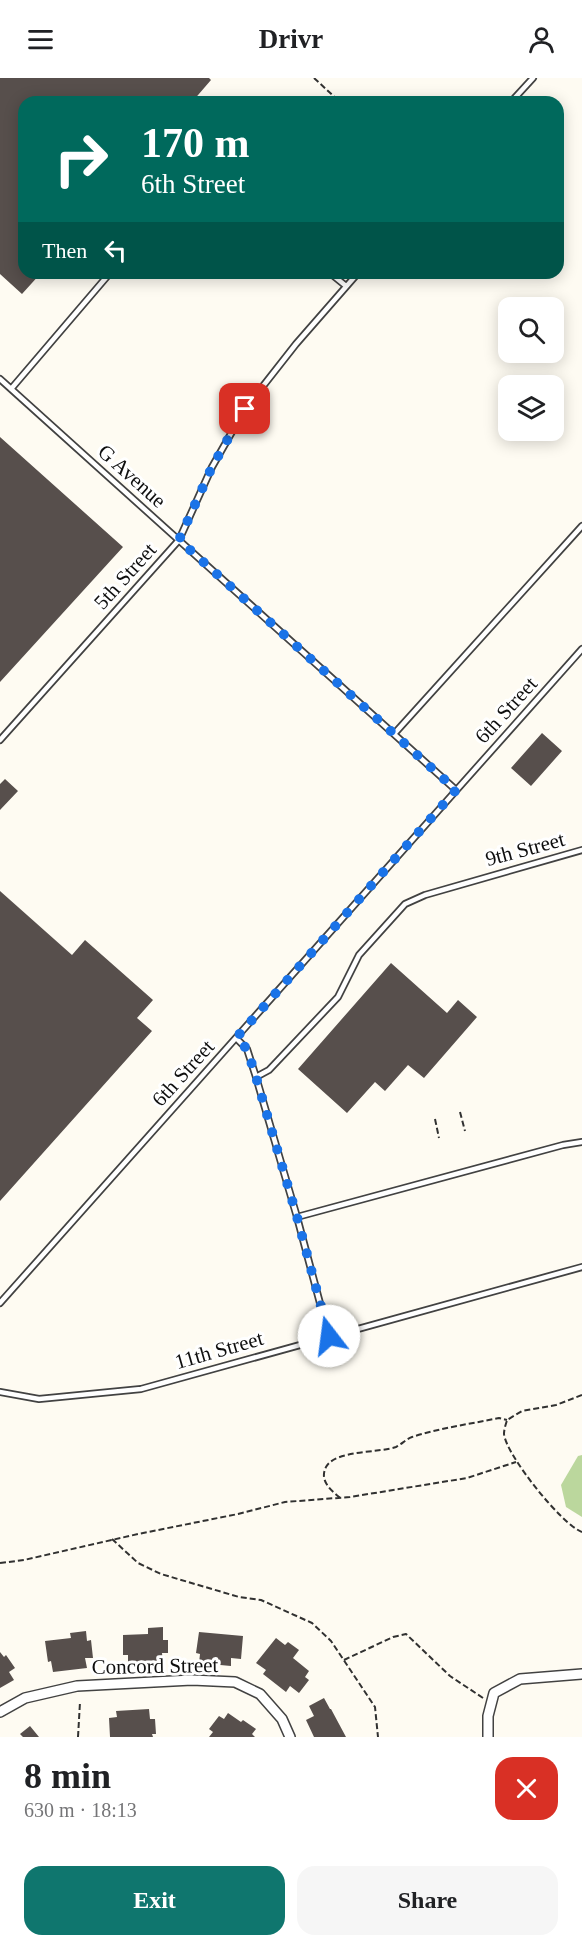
<!DOCTYPE html>
<meta charset="utf-8">
<style>
body{margin:0;font-family:Georgia,serif;background:#f6f6f6;color:#202124;height:100vh;display:flex;flex-direction:column;font-size:22px;white-space:nowrap}
*{box-sizing:border-box;margin:0}
p{font-size:20px;color:#757577}
.icon{flex:none;width:33px;height:33px;fill:none;stroke:currentColor;stroke-width:2;stroke-linecap:round;stroke-linejoin:round}
.map{position:relative;height:1659px;overflow:hidden}
.panel{display:flex;flex-direction:column;background:#fff;flex:1}
.panel>*{flex:none}
.guide{position:absolute;left:18px;top:18px;width:546px;height:183px;border-radius:18px;box-shadow:0 3px 15px #0003;background:#00695c;color:#fff;overflow:hidden}
.tools{position:absolute;left:498px;top:219px;display:grid;gap:12px}
.tools a{display:grid;place-items:center;width:66px;height:66px;border-radius:12px;background:#fff;box-shadow:0 3px 15px #0003;font-size:30px}
.pin{position:absolute;display:grid;place-items:center;width:51px;height:51px;color:#fff;margin:-26px;border-radius:12px;box-shadow:0 3px 9px #0006}
.me{position:absolute;width:66px;margin:-33px;rotate:345deg;stroke-linejoin:round;filter:drop-shadow(0 0 4px #0008)}
.turn{display:flex;align-items:center;gap:21px;height:126px;padding:0 24px;font-size:27px}
.turn .icon{width:78px;height:78px;stroke-width:2.5}
.turn b{display:block;font-size:42px;line-height:51px}
.then{display:flex;align-items:center;height:57px;padding:0 24px;background:#0003;gap:12px;font-size:22px}
.round{display:grid;place-items:center;flex:none;width:63px;height:63px;border-radius:18px;background:#f6f6f6}
.head{display:flex;align-items:center;justify-content:space-between;height:102px;padding:0 24px}
h1{font-size:36px;font-weight:800;line-height:45px}
.cta{display:flex;gap:12px;margin-top:auto;padding:12px 24px}
.cta a{flex:1;height:69px;border-radius:18px;background:#0f766e;color:#fff;font-size:24px;font-weight:800;line-height:69px;text-align:center}
.cta a+a{background:#f6f6f6;color:#202124}
header{display:flex;justify-content:space-between;align-items:center;height:78px;padding:0 24px;background:#fff;font-size:27px;font-weight:800}
.map>svg:first-child{display:block}
.forest{fill:#bbd79d}
.building{fill:#574f4c}
.lines{fill:none;stroke-linecap:round;stroke-linejoin:round}
.lane-casing{stroke:#424242;stroke-width:8}
.street-casing{stroke:#424242;stroke-width:12}
.path{stroke:#313131;stroke-width:2;stroke-dasharray:6 3;stroke-linecap:butt}
.lane{stroke:#fff;stroke-width:4.5}
.street{stroke:#fff;stroke-width:9}
.route{stroke:#1a73e8;stroke-width:10;stroke-dasharray:0 18}
.labels{text-anchor:middle;dominant-baseline:central;stroke-width:6;stroke-linejoin:round;paint-order:stroke}
.street-label{font-size:21px;fill:#0f0f0f;stroke:#fff}
</style>
<header><svg class="icon" aria-label="menu" viewBox="0 0 24 24"><path d="M4 6h16M4 12h16M4 18h16"/></svg>Drivr<svg class="icon" aria-label="person" viewBox="0 0 24 24"><circle cx="12" cy="8" r="4"/><path d="M4 21q1-7 8-7t8 7"/></svg></header>
<div class="map">
<svg width="582" height="1659" viewBox="0 0 582 1659">
<rect width="100%" height="100%" fill="#fefbf2"/>
<path class="forest" d="M582,1377V1439L566,1429L561,1407L578,1378Z"/>
<path class="building" d="M0,0H209L211,2L192,24H24V195H41L22,216L0,196Z
M0,359L123,469L0,604Z
M542,655L562,673L531,708L511,690Z
M5,701L18,713L0,732V706Z
M0,813L72,877L85,862L153,922L137,940L152,953L0,1123Z
M391,885L447,935L458,922L477,939L424,1000L408,987L385,1013L375,1004L347,1035L298,991Z
M163,1549V1562H168V1575H162L163,1586L128,1587V1577H123V1557L148,1556V1550Z
M86,1553L87,1563L91,1562L93,1580H85L87,1590L53,1594L51,1583L48,1584L45,1563L71,1560L70,1555Z
M199,1554L243,1558L241,1581L231,1580V1588L199,1585L200,1576L196,1575Z
M276,1560L285,1567L288,1564L299,1572L293,1580L309,1593L305,1599L309,1602L299,1615L290,1608L286,1614L263,1596L266,1592L256,1585Z
M0,1574L4,1579L6,1577L15,1590L9,1594L14,1602L0,1610Z
M324,1620L330,1631H331L346,1659H314L306,1642L314,1638L309,1628Z
M149,1631L150,1641H155L156,1656H152L153,1659H110L109,1640L117,1639L116,1633Z
M228,1635L241,1644L243,1642L256,1651L252,1656L255,1659H209L213,1654L209,1651L219,1638L224,1641Z
M30,1648L39,1659H23L20,1656Z"/>
<g class="lines">
<g class="lane-casing">
<path id="lane" d="M511,24L533,0
M330,195L346,208
M0,301L456,712
M11,311L110,195
M394,656L582,448
M0,662L179,462L212,389L245,331L296,266L358,195
M236,960L247,971L256,999L297,1139L329,1259
M256,999L269,992L338,919L359,877L405,826L425,817L582,772
M297,1139L563,1067L582,1064
M0,1225L582,571
M0,1314L39,1321L141,1311L582,1189"/>
</g>
<g class="street-casing">
<path id="street" d="M0,1634L25,1620L77,1608L192,1602L235,1604L260,1616L282,1641L290,1659
M488,1659V1638L494,1615L520,1601L582,1596"/>
</g>
<path class="path" d="M314,0L340,24
M460,1034L465,1053
M435,1041L439,1060
M582,1317L556,1327L522,1333L507,1342C506,1346 504,1351 504,1356C506,1377 562,1447 582,1454
M340,1420C331,1412 319,1403 326,1389C335,1372 379,1375 396,1369C402,1366 406,1361 412,1359C440,1350 470,1346 499,1340L507,1342
M112,1461L138,1485L161,1496L239,1519L261,1522L312,1545L331,1563L375,1629L378,1659
M0,1485L24,1482L138,1456L238,1436L285,1424L350,1419L467,1400L516,1384
M344,1582L393,1559L406,1556L450,1598L483,1620
M78,1659L80,1624"/>
<use href="#lane" class="lane"/>
<use href="#street" class="street"/>
</g>
<g class="lines">
<path class="route" d="M245,331L212,389L179,462L456,712L236,960L247,971L256,999L297,1139L329,1258"/>
</g>
<g class="labels">
<g class="street-label">
<text transform="translate(132 398) rotate(42)">G Avenue</text>
<text transform="translate(125 498) rotate(-48)">5th Street</text>
<text transform="translate(506 632) rotate(-48)">6th Street</text>
<text transform="translate(525 771) rotate(-15)">9th Street</text>
<text transform="translate(183 995) rotate(-48)">6th Street</text>
<text transform="translate(219 1272) rotate(-16)">11th Street</text>
<text transform="translate(155 1588) rotate(-1)">Concord Street</text>
</g>
</g>
</svg>
<div class="tools">
<a><svg class="icon" aria-label="search" viewBox="0 0 24 24"><circle cx="10" cy="10" r="6"/><path d="M15 15l6 6"/></svg></a>
<a><svg class="icon" aria-label="layers" viewBox="0 0 24 24"><path d="M12 4l9 5-9 5-9-5zM3 14l9 5 9-5"/></svg></a>
</div>
<div class="pin" style="left:245px;top:331px;background:#d93025"><svg class="icon" aria-label="arrive" viewBox="0 0 24 24"><path d="M6 21V4h12l-3 4 3 4H6"/></svg></div>
<svg class="me" style="left:329px;top:1258px" viewBox="-20 -20 40 40"><circle r="19" fill="#fff"/><path d="M0-13L10 11 0 6-10 11z" fill="#1a73e8"/></svg>
<div class="guide">
<div class="turn"><svg class="icon" aria-label="right" viewBox="0 0 24 24"><path d="M7 20v-9h11M14 6l5 5-5 5"/></svg><div><b>170 m</b>6th Street</div></div>
<div class="then">Then<svg class="icon" aria-label="left" viewBox="0 0 24 24"><path d="M17 20v-9H6M10 6l-5 5 5 5"/></svg></div>
</div>
</div>
<section class="panel">
<div class="head"><div><h1>8 min</h1><p>630 m · 18:13</p></div><a class="round" style="background:#d93025;color:#fff"><svg class="icon" aria-label="close" viewBox="0 0 24 24"><path d="M6 6l12 12M18 6L6 18"/></svg></a></div>
<div class="cta"><a>Exit</a><a>Share</a></div>
</section>
